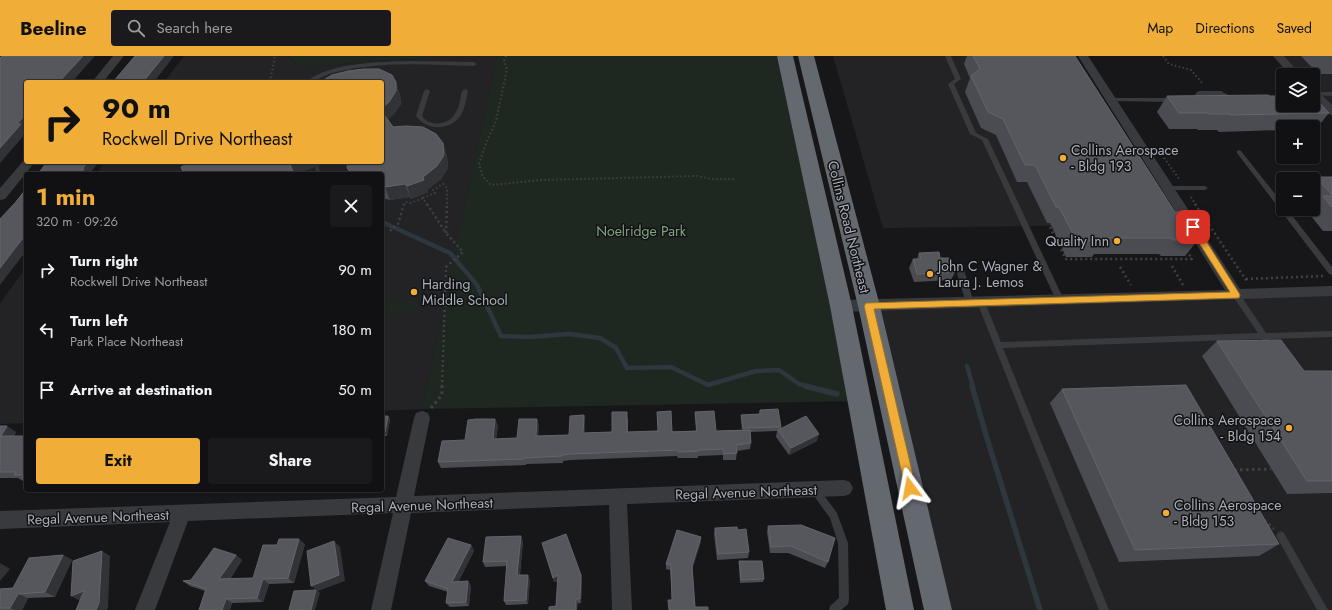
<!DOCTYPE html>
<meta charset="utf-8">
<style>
body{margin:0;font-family:Jost,sans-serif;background:#1a1a1c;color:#f1f3f6;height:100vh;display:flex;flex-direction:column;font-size:15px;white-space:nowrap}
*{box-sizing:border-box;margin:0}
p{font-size:13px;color:#9c9da0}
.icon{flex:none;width:22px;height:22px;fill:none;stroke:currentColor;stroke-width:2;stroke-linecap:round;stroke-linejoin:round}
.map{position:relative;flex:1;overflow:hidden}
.side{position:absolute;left:24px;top:116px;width:360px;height:320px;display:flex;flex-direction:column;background:#111113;border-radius:4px;box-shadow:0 1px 3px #0004,0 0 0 1px #303133}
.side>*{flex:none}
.top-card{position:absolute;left:24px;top:24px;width:360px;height:84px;border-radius:4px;box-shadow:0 1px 3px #0004,0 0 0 1px #303133;background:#f0ae39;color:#111;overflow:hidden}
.tools{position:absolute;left:1276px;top:12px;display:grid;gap:8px}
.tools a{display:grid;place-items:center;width:44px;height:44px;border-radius:4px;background:#111113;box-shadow:0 1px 3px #0004,0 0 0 1px #303133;font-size:20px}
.pin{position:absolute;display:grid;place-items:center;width:34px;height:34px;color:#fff;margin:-17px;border-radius:8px;box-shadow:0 2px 6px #0006}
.me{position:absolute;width:44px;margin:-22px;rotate:347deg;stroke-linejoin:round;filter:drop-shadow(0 0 3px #0008)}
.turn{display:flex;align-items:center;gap:14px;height:84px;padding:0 12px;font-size:18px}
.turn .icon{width:52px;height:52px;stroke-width:2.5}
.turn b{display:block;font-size:28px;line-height:34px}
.round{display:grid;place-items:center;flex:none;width:42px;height:42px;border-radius:4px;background:#1a1a1c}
.summary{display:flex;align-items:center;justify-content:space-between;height:68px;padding:0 12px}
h1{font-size:24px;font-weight:700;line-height:30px;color:#f0ae39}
.action{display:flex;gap:8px;margin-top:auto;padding:8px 12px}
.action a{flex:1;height:46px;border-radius:4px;background:#f0ae39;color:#111;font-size:16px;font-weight:700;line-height:46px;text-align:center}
.action a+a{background:#1a1a1c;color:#f1f3f6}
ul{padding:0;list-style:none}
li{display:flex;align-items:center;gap:12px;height:60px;padding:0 12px}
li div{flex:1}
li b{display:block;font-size:15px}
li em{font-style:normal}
header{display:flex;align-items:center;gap:24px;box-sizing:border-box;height:56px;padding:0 20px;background:#f0ae39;color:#111}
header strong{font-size:19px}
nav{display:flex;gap:22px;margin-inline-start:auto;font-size:14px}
.search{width:280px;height:36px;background:#1a1a1c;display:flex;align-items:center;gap:10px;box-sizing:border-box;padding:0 14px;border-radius:4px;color:#9c9da0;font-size:15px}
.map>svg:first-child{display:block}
.built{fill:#232326}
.green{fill:#1f2820}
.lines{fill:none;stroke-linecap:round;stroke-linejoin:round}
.stream-far2{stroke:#2d373d;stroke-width:3.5}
.stream-far1{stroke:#2d373d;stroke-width:4.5}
.stream{stroke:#2d373d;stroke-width:5.5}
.path-far2{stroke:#3e4145;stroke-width:2;stroke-dasharray:1.5 2.5;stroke-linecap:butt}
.path-far1{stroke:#3e4145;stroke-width:2.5;stroke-dasharray:2 3;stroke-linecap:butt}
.path{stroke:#3e4145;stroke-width:3;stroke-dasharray:2.5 3.5;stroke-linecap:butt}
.lane{fill:#383a3e;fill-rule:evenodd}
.street{fill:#383a3e;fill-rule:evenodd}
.highway{fill:#64686f;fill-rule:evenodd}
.wall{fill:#4b4c51}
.shaded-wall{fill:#323336}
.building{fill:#55575c;stroke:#63656b}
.route{fill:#f0ae39;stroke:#9c7125}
.poi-dot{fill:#f0ae39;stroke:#121214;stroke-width:1.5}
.labels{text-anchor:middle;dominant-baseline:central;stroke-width:3;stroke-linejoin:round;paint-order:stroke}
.poi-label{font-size:14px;fill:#aaafb9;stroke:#121214;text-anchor:start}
.street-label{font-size:14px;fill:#aaafb9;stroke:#121214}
.park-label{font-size:14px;fill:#81a482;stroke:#121214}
</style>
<header>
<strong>Beeline</strong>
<div class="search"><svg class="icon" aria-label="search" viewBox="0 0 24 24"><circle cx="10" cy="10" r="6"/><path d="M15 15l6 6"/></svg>Search here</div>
<nav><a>Map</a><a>Directions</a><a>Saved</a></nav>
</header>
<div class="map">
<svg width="1332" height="554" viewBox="0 0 1332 554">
<rect width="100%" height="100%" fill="#171719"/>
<path class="built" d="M184,0H288L298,10L337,9L363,5L420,3L422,0H497L422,353L382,355V118H96L105,106H382V26H164Z
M833,0H1074L1179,168L883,172Z
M1278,0H1332V56L1313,36V19H1296Z
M26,212V367L0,368V247Z
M1332,235V554H938L869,250Z"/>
<path class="green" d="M288,0H422L421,3L363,5L337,9L298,10Z
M497,0H785L859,345L422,353L450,221V212L452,210Z
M382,246H419L416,257H382Z"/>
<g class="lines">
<path class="stream-far2" d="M317,112L319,118"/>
<path class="stream-far1" d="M382,166L450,197L477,229L501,280L529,281L569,278L600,282L616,292L627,312L671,311L708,329L756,315L779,314L799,328L809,331
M967,310L973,331"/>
<path class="stream" d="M805,330L837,338
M972,330L986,379L1040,554"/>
<path class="path-far2" d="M506,0L504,5L507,13L496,65L486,87L479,108L483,121L491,129L541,124L697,120L711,123H736
M1163,0L1169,8L1191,14L1203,28
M270,26L275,0
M1157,92L1180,124
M1191,141L1196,149
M404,149L405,146L411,147L423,142
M427,149L423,142L435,137L433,134L443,128L447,132V149"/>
<path class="path-far1" d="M427,148L446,177
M1195,148L1248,227
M1050,171L1066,203H1192L1187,195
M390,175L398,168L404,148
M446,177L447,148
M1172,210L1183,229
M1120,211L1131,229
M1246,223L1323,220
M442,331L446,211L463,196L446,177"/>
<path class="path" d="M431,352L442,339V330
M1234,414L1271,413
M1264,464L1274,473"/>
<path class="lane" d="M945,0H951L961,23L954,28L976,77L988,83L1064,244L1063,246H1057L1056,244L982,84L970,78L948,28L955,23Z
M412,5L474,6L477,8L474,10C438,9 401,6 365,11C353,12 341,15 329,18C321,21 315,26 306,26C329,6 382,6 412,5Z
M427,33L430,35L422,60C430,72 450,69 456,56C460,50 460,42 462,35L465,33L467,34L468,35C466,43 465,52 461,59C451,75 426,75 416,60L424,35Z
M1199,35H1221L1237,44L1236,45H1232L1220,39H1201L1196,45H1192L1191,44L1197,36Z
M1332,36V40L1313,39V37L1315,36Z
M1111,42H1174L1177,44L1174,46L1109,45L1108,44Z
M1239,94L1241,95L1283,148V153H1287L1332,211V219L1329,218L1237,97V95Z
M1166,130H1205L1208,132L1205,134H1168L1165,132Z
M960,211L964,214L974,247L970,250L966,247L956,214Z
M1236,236L1239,237L1266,277L1332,275V281L1270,283L1266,286L1262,283L1003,292L1109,554H1099L977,246L978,244H984L1001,286L1258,277L1232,239Z
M814,429L817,430L837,457L848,487L849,544L848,548L841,554H829L830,550L839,542L838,487L830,462L809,433L811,430Z
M1281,475L1284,477L1328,554H1317L1278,483L1276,480L1278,477Z"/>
<path class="street" d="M113,0H124L103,26H92Z
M1078,0H1088L1240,233L1332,230V240L841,256L836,254L834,250L836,246L841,244L1225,234Z
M1273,0H1284L1301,19H1290Z
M1313,33L1317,34L1332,49V59L1328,58L1313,43Z
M25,103H26V106H35L5,143L0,144V132Z
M422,355L428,357L430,362L414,440L844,424L850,426L853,432L850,438L844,440L627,448L632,554H612L609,449L411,457L391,554H371L393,457L188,465L155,554H135L170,466L0,473V455L396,441L414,362L416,357Z"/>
<path class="highway" d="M777,0H793L852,250L914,554H886L830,250Z
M798,0H814L880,250L952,554H924L858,250Z"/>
</g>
<path class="wall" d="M967,0H1075L1175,156L1198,184L1185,200H1161L1159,198H1094L1092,201H1066L1050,167H1047L1027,126H1017L996,79L981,72L965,36L970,22L964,8Z
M1301,0H1332V18H1318Z
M382,26H396L400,39L401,48L394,58L388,63L393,71L443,87L447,100L448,112L441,123L427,134L428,136L411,143L410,141L390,144L382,142V118H350L347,112Z
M1167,40H1270L1329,57L1315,74H1313V71H1283V74L1219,76L1217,74H1198L1197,73H1169L1157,56Z
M1316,121H1332V175H1323L1308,156L1311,153H1313V124Z
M919,197L940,202L955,216L951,224L914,226L909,212L913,203H917Z
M1217,285L1304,315H1332V437L1287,438L1202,300Z
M1062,333L1279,488L1259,500L1119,506L1050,347Z
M760,354L781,371V372L817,385L789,399L776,381L777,375L750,376L751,387L750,393L737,395L736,404H723V399L698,400V402H678L677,400L571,404L563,405V407L526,408V409L441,412L438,406L465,384L498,369L496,383L517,382L539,369L538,380L569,379L584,359L585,366V377L612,376L628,362V376L696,375L695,362V356L716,375L742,374L741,363V359L759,358Z
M382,360H388L390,363L387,380H382Z
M0,370L16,376L14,380H26V425H23L18,422H0Z
M768,470L828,506L825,512L788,497H770L767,476Z
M715,472L738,474L749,496L748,502L717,504L714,478Z
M523,485L520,519L530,523L528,548L506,549L504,545L507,510L485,511L483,506Z
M701,486L669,554L672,544L670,514L666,513V508Z
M542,487L581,519L582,524L581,547L556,550L558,525L554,526Z
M305,488L294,527L269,528L263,546L232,547L230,554H199L205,535L190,530L183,525L191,524L236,499L242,504L230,523L253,522Z
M471,489L474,495L458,526L468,525L471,530L469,550L450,551L446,547L448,536L429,530L425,525Z
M63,499L72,504L55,541L28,542L22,554H0V533L13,532Z
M739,505L764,523L763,526L740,527L739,508Z"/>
<path class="shaded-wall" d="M83,0H95L72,26H59Z
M164,0H174L154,26H143Z
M396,26L400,39L401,48L394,58L385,66L382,59V52Z
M26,58V73L25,74L26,75V77L0,107V92L17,68Z
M443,87L447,100L448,112L441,123L427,134L428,136L411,143L407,130L423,121Z
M88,106H99L89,118H80L82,113Z
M289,106H329L296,118H294Z
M405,128L410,141L390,144L385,131Z
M26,178V195L0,229V212Z
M584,359L585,366V383L583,377Z
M388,360L390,363L387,380L385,376Z
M495,363L498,369L495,390L493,383Z
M537,363L539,369L538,387L536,380Z
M7,370L16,376L10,386L1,380Z
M819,378L817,385L789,399L791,392Z
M521,480L523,485L519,524L517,519Z
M701,481V486L692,515V510Z
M299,483L305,488L294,527L288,522Z
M334,485L340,491L345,525L318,535L320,537L315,554H311L316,534L311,530Z
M471,489L474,495L456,531L452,526Z
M102,495L110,500L108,552L107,554H96Z
M63,499L72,504L55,541L45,536Z
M236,499L242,504L226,528L219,523Z
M0,507L10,513L0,525Z
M528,519L530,523L528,548L526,544Z
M558,519L559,524L554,526L553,522Z
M581,519L582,524L581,547L580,543Z
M263,523L269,528L263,546L257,542Z
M468,525L471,530L469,550L466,546Z
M84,535L80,545L71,540Z
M18,538L28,542L22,554H15L10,552Z
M226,543L232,547L230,554H222Z
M576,543L578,547L577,554H576Z"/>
<path class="building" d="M2,0H83L59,26H26V58L17,68H21L0,92V2Z
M135,0H164L143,26H113Z
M973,0H1075L1175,156H1180L1198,184H1173L1172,182H1101L1102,185H1077L1059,151H1056L1035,109H1025L1003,63L988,56L971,20L980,13Z
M364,13H379L392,19L396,26V35L389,46L382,52V26H320L332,19L348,15Z
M1268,39L1270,40H1283V49H1313V40L1329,57L1230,59L1229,58H1209L1208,57H1179L1167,40Z
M382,56L393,71L406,70L423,71L436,78L443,87L444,99L437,110L423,121L424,124L407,130L405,128L385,131H382V118H353L347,112L348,106H382Z
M47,106H88L82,113H84L80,118H38Z
M192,106H289L294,118H184L181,111Z
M1316,121H1332V139Z
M26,133V178L0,212V163L15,147Z
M1323,140H1332V151Z
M939,196L940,202H949L955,216L917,218L913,203H921L919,197Z
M1281,284L1304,315H1332V425H1307L1217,285Z
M1186,329L1279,488L1135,494L1062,333Z
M778,353L781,371L743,372L741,359L760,358V354Z
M671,355L672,376L697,375L695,356L714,355L716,375L750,374L751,387L736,389L737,397L724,398L723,393L698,394V395L678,396V394L570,398L562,399V400L524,402V403L438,406L442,385L465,384L468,364L476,363H495L493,383L517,382L519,363H537L536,380L569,379L570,360L584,359L583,377L612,376V356H627V376L658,375L657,356Z
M382,360H388L385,376H382Z
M806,360L819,378L791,392L778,374Z
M0,370H7L1,380H26V422H22L24,419H14L16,416H0Z
M801,469L835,482L828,506L791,490L771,491L768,470Z
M737,471L738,474L746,473L749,496L718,498L715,472Z
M677,474L701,481L692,510L695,551H708V554H669L668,544H672L671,509L666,508Z
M566,478L581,519L580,543H576V554H549V551L556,550L558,519L553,522L542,487Z
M521,480L517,519H528L526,544L504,545L507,505L483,506L486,481Z
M448,482L471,489L452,526L468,525L466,546L446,547L448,533L425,525Z
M279,483H299L288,522L263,523L257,542L226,543L222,554H199L206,533L183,525L191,524L214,492L236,499L219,523L253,522L263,489H277Z
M334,485L339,519L311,530L307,495Z
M102,495L99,547L96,554H76L84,535L71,540L73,505Z
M63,499L45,536L18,538L10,552H0V533L13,532L29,502Z
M739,505H762L764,523L741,524Z
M316,534L311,554H289L294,535Z"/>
<path class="route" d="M1193,168L1196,169L1239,237L1240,239L1239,242L874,253L916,432L914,436L910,437L906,436L864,250L866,247L1230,236L1189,171Z"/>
<g class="poi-dot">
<circle cx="1063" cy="102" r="4"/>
<circle cx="1117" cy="185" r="4"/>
<circle cx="930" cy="218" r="4"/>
<circle cx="414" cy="236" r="4"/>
<circle cx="1289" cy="372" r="4"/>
<circle cx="1166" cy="457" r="4"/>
</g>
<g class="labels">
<g class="poi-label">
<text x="1071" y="94">Collins Aerospace<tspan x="1071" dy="16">- Bldg 193</tspan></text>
<text x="1109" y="185" text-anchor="end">Quality Inn</text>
<text x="938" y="210">John C Wagner &amp;<tspan x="938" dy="16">Laura J. Lemos</tspan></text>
<text x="422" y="228">Harding<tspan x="422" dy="16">Middle School</tspan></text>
<text x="1281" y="364" text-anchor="end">Collins Aerospace<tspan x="1281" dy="16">- Bldg 154</tspan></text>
<text x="1174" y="449">Collins Aerospace<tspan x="1174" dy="16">- Bldg 153</tspan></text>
</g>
<g class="street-label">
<text transform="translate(849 171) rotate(76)">Collins Road Northeast</text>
<text transform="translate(746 436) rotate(-2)">Regal Avenue Northeast</text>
<text transform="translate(422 449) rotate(-2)">Regal Avenue Northeast</text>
<text transform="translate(98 461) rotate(-2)">Regal Avenue Northeast</text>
</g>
<g class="park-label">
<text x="641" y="175">Noelridge Park</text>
</g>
</g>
</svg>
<div class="tools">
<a><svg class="icon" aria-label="layers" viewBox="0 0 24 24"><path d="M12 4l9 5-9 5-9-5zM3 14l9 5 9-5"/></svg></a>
<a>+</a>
<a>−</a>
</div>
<div class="pin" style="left:1193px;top:171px;background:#d93025"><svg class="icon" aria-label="arrive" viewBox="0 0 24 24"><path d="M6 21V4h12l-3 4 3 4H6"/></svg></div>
<svg class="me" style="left:910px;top:432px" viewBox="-20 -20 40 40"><path d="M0-17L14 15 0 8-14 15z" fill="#f0ae39" stroke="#fff" stroke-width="4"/></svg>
<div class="top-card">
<div class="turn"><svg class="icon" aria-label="right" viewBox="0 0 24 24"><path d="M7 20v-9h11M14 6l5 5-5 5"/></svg><div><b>90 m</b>Rockwell Drive Northeast</div></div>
</div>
<section class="side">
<div class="summary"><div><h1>1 min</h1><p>320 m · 09:26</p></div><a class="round"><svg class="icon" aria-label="close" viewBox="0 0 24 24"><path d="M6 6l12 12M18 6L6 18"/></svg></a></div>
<ul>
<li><svg class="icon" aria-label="right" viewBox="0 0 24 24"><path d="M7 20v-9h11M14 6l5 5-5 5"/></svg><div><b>Turn right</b><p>Rockwell Drive Northeast</p></div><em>90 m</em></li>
<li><svg class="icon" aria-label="left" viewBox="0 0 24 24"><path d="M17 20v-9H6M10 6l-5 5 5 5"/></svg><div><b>Turn left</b><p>Park Place Northeast</p></div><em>180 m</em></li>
<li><svg class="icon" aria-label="arrive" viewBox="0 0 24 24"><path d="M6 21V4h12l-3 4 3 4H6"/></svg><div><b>Arrive at destination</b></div><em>50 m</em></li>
</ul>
<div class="action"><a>Exit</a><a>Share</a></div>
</section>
</div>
